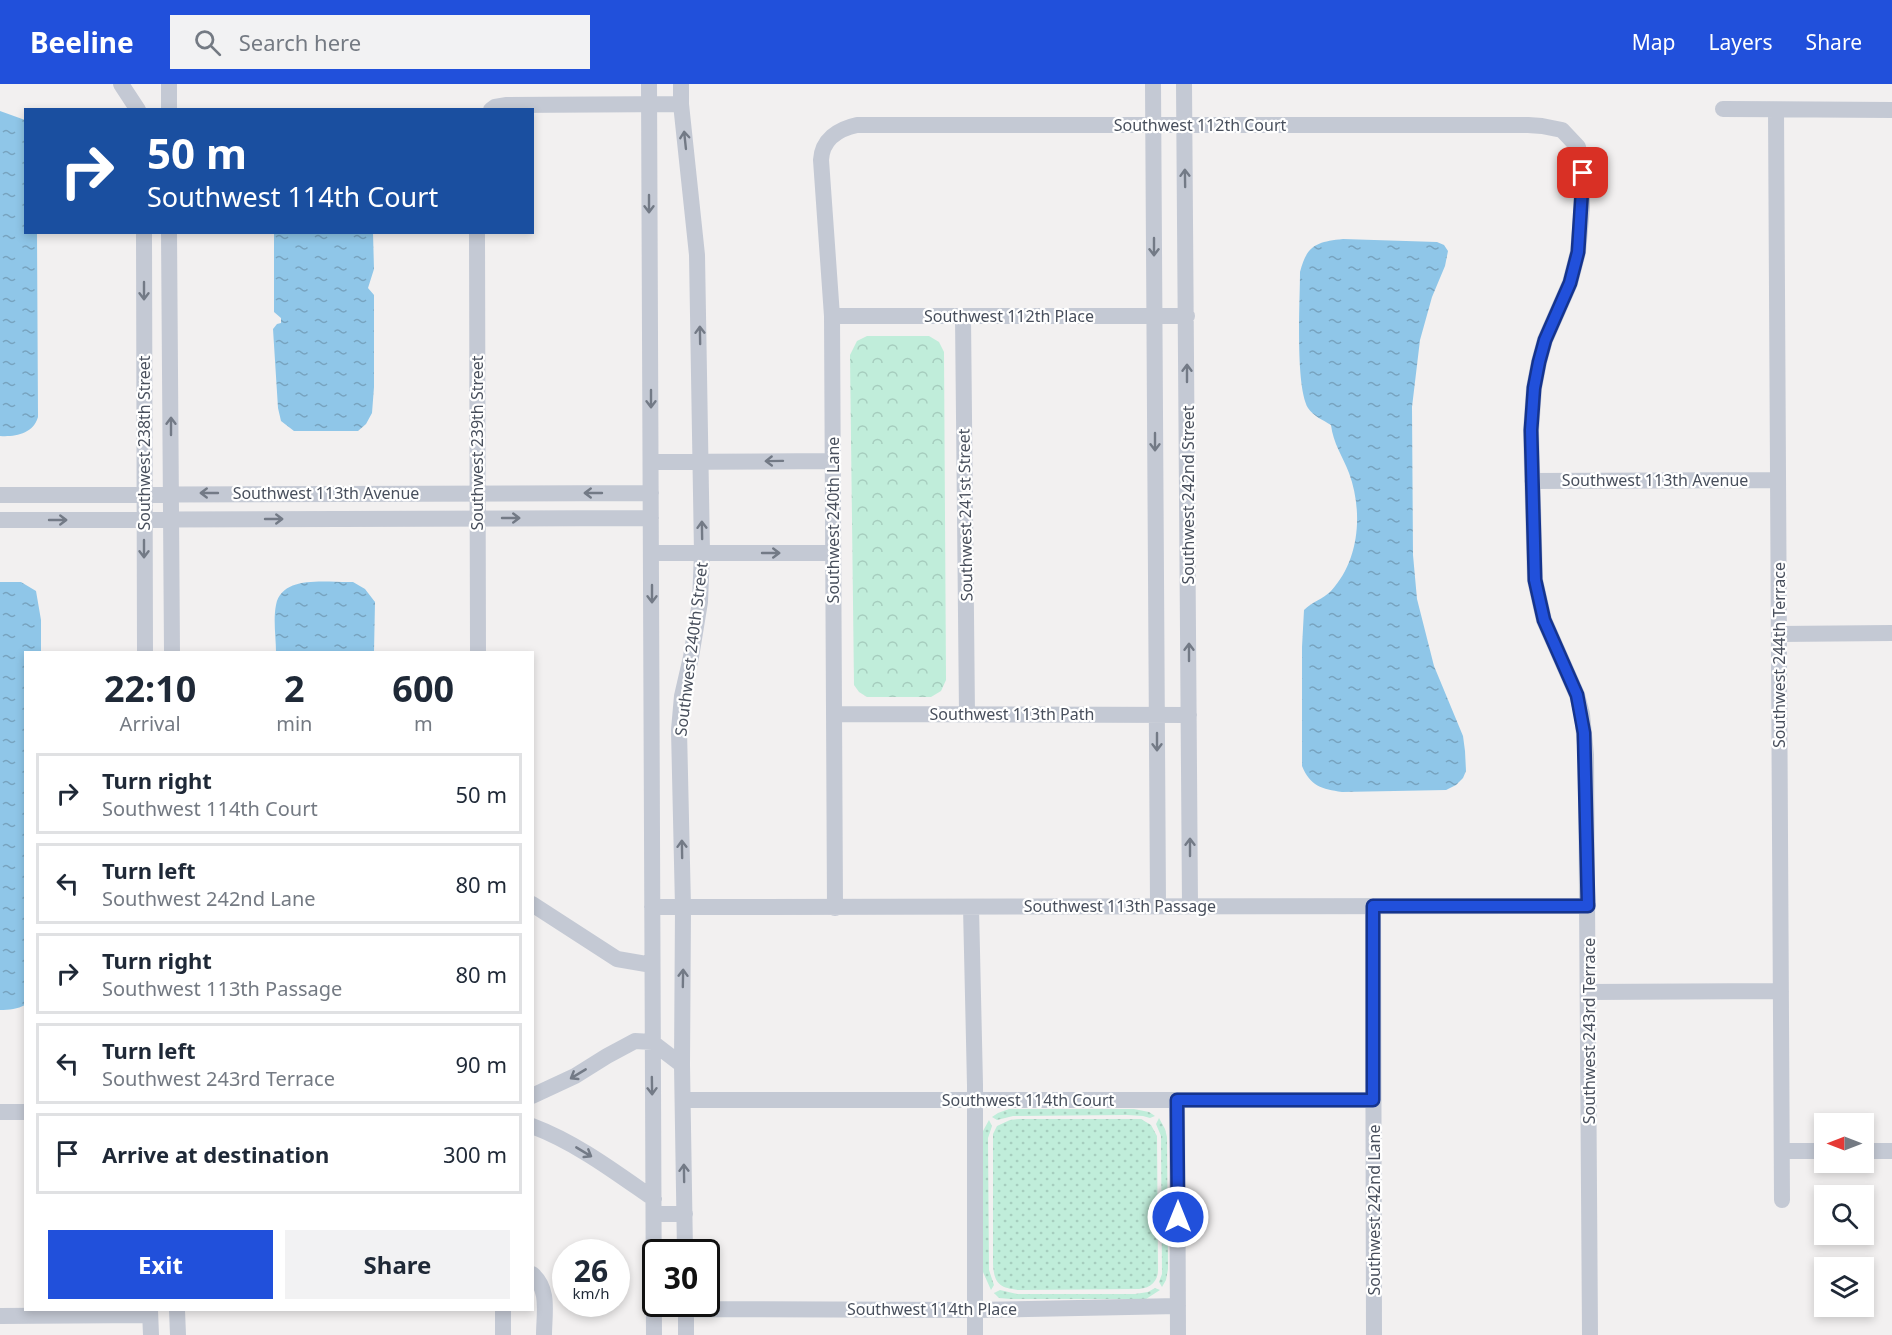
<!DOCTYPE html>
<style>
body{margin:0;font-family:"Noto Sans",sans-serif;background:#f2f2f3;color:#1f2937;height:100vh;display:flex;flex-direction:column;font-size:22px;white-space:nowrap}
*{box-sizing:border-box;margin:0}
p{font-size:20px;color:#747a83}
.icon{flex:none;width:33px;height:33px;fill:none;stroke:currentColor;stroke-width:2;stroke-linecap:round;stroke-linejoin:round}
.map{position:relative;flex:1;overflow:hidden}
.details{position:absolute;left:24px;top:567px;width:510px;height:660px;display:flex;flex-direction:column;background:#fff;border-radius:0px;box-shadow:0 3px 9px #0003}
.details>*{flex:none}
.hud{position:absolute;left:24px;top:24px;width:510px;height:126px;border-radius:0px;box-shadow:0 3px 9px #0003;background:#1a4fa0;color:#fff;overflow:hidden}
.needle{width:39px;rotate:270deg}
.tools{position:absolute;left:1814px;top:1029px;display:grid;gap:12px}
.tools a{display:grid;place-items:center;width:60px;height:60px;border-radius:0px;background:#fff;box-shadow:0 3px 9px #0003;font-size:30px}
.speed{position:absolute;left:552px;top:1155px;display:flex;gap:12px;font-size:30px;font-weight:700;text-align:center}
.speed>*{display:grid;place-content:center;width:78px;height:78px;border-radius:50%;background:#fff;box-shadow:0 3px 9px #0003;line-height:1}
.speed small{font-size:15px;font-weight:400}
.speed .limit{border:3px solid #111;border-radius:9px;background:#fff;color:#111}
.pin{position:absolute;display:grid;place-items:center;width:51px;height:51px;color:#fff;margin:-26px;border-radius:12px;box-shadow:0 3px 9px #0006}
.me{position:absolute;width:66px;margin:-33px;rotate:0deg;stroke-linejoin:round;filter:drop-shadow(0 0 4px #0008)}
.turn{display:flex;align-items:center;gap:21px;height:126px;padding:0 24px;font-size:27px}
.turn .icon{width:78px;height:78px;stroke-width:2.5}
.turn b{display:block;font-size:42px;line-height:51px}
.eta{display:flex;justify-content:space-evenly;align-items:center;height:102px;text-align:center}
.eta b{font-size:36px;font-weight:700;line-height:42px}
.button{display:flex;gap:12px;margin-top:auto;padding:12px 24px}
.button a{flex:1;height:69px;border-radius:0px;background:#2150db;color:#fff;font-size:24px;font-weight:700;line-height:69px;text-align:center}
.button a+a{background:#f2f2f3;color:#1f2937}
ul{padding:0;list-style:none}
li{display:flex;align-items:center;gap:18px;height:81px;margin:0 12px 9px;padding:0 12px;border:3px solid #e0e1e3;border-radius:0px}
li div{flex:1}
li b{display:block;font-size:22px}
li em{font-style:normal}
header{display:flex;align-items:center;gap:36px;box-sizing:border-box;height:84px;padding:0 30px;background:#2150db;color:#fff}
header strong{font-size:28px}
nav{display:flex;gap:33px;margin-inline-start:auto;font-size:21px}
.search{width:420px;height:54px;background:#f2f2f3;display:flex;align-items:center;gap:15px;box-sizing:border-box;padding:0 21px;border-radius:0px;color:#747a83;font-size:22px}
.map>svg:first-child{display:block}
.grass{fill:url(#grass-dots)}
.park{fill:url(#park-crowns)}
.water{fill:url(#water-ripples)}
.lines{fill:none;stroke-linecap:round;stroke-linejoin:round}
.street{stroke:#c4c9d4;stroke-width:16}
.oneway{stroke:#737a86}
.route-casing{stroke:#15348e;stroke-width:15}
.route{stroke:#2150db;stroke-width:10}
.labels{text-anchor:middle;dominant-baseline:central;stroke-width:4.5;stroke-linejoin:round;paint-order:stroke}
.street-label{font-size:16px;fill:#484f5c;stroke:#fff}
</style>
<header>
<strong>Beeline</strong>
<div class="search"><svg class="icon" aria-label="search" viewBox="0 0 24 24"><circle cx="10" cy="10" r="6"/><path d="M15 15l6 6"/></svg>Search here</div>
<nav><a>Map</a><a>Layers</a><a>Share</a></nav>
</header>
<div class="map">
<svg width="1892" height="1251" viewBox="0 0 1892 1251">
<defs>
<pattern id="grass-dots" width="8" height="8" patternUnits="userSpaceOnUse" patternTransform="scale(1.5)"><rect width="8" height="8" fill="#c0edda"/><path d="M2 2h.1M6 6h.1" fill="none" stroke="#a6cdbe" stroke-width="1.8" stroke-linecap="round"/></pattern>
<pattern id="park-crowns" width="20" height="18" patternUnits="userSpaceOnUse" patternTransform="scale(1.5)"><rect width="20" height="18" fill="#c0edda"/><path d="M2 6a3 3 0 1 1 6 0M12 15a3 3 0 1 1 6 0" fill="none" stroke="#a6cdbe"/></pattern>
<pattern id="water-ripples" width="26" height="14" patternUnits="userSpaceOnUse" patternTransform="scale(1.5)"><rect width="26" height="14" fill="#8fc6e8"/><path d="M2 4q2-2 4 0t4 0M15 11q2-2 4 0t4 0" fill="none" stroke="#77a3bf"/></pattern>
</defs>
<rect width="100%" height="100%" fill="#f2f0f0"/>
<path class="grass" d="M1009,1025H1134L1149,1028L1155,1032L1150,1034L1143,1032L1127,1031L1013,1032L997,1036L992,1033L998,1029Z
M1159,1034L1165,1045L1167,1053L1168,1185L1166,1196L1162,1203L1159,1198L1162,1190L1161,1052L1156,1040Z
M1019,1035H1141L1151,1041L1157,1052L1158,1186C1158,1197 1151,1204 1139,1205L1019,1206C1000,1204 994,1200 993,1180V1050L997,1042L1010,1036Z
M989,1036L992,1042L988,1054L989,1186L994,1201L991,1206L983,1188V1047Z
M1155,1204L1160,1206L1146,1215H1011L999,1214L994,1209L1000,1206L1017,1210H1135L1148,1208Z"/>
<path class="park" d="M867,252H929L939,258L944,268L946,596L941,607L931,613H867L859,608L854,601L850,271L857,257Z"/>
<path class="water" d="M0,27L25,36L26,148L37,149L38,333C33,350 15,353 0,352Z
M274,149H373L374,185L368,204L374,211V303L372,329L366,340L358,347H294L281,337L278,324L273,245L277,240L281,239V234L274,228Z
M1343,155L1437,158L1444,161L1448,167L1445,182L1432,213L1420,256L1412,323L1413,471L1417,515L1434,582L1463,652L1465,667L1466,687L1463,694L1456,701L1446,706L1342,708C1322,705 1310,702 1302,682V563L1304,526C1312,518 1323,515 1331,507C1360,476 1363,427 1349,389C1343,373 1333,359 1331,341C1323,336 1313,332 1308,324C1295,301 1300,218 1300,188C1307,161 1316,158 1343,155Z
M0,498H21L36,507L41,536V568H26L25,921C18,925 9,926 0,926Z
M353,498L365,505L375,518L374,568H276C276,554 273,536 276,521C282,490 328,499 353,498Z"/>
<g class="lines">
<path class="street" d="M121,0L138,26
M169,0V26
M649,0L654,1251
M681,0V20L697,171L702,469L700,518L691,573L682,612L679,646L683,823L682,981L685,1168
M1153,0L1158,822
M1184,0L1190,822
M1723,25L1892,26
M491,26L495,23L507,21L681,20
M1776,26L1782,1116
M144,148L145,568
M169,148L172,568
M477,148L478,568
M832,232H1187
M963,233L967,630
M651,378L833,377
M1532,397L1778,396
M0,411L651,409
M0,436L651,434
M652,469H833
M1779,550L1892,549
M834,630L1189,631
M532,820L617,875L652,881
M1373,822L1374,1251
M652,823L1588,822
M971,823L975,1001V1251
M835,824L832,232L821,76C822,56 838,45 857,41H1528L1542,42L1562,46L1578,63L1582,80V123L1578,168L1570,199L1545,256L1539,278L1534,304L1531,347L1535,496L1544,536L1577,611L1582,630L1586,671L1590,1251
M1588,908L1781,907
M532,1012L575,992L607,972L635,957L652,958L682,981
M683,1016H1373
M1177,1016L1178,1251
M0,1028H26
M532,1042C577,1059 615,1088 654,1115
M1782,1067H1824
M1863,1067H1892
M654,1130H685
M532,1190C550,1205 544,1230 544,1251
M686,1220V1251
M686,1225L975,1226L1178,1222
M150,1226L151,1251
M177,1226L178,1251
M0,1232L150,1231
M503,1251V1226"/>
</g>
<defs><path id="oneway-shaft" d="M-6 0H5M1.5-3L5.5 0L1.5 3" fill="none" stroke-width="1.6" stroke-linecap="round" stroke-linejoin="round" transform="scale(1.5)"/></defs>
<g class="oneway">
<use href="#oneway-shaft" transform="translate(685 56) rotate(-96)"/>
<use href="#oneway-shaft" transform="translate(1185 94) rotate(-91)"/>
<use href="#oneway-shaft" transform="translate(649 120) rotate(90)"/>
<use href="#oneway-shaft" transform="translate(1154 163) rotate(90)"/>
<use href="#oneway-shaft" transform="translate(144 207) rotate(90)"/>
<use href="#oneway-shaft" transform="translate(700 251) rotate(-91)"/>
<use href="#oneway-shaft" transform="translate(1187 289) rotate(-90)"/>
<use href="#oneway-shaft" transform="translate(651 315) rotate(90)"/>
<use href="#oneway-shaft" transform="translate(171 342) rotate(-90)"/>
<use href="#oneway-shaft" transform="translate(1155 358) rotate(90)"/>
<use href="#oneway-shaft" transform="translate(774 377) rotate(179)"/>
<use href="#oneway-shaft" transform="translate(209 409) rotate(180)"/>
<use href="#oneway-shaft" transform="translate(593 409) rotate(180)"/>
<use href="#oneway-shaft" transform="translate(511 434)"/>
<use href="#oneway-shaft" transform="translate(274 435)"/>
<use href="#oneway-shaft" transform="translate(58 436)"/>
<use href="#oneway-shaft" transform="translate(702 446) rotate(-91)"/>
<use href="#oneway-shaft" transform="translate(144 465) rotate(90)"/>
<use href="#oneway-shaft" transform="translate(771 469)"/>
<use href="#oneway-shaft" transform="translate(652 510) rotate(90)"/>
<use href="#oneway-shaft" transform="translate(1189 568) rotate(-90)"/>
<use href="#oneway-shaft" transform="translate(1157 658) rotate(90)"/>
<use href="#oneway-shaft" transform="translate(1190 763) rotate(-90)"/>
<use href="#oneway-shaft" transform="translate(682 765) rotate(-91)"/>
<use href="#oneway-shaft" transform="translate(683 894) rotate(-89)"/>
<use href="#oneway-shaft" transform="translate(578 990) rotate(149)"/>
<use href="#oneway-shaft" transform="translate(652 1002) rotate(89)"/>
<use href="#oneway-shaft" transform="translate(584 1068) rotate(31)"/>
<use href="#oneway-shaft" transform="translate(684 1089) rotate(-91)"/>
</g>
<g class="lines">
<g class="route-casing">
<path id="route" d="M1178,1133L1177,1016H1373V822H1588L1584,649L1577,611L1544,536L1535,496L1531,346L1534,304L1539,278L1545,256L1570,199L1578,168L1583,89"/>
</g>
<use href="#route" class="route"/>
</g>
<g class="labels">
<g class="street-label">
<text x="1200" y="41">Southwest 112th Court</text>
<text x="1009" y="232">Southwest 112th Place</text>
<text transform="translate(144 359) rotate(-90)">Southwest 238th Street</text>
<text transform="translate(477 359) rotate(-90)">Southwest 239th Street</text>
<text x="1655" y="396">Southwest 113th Avenue</text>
<text x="326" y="409">Southwest 113th Avenue</text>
<text transform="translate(1188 411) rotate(-90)">Southwest 242nd Street</text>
<text transform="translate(965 431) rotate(-91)">Southwest 241st Street</text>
<text transform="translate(833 436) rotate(-90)">Southwest 240th Lane</text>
<text transform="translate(691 565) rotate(-83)">Southwest 240th Street</text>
<text transform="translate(1779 571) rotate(-90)">Southwest 244th Terrace</text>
<text x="1012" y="630">Southwest 113th Path</text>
<text x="1120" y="822">Southwest 113th Passage</text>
<text transform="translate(1589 947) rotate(-90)">Southwest 243rd Terrace</text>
<text x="1028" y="1016">Southwest 114th Court</text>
<text transform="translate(1374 1126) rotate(-90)">Southwest 242nd Lane</text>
<text x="932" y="1225">Southwest 114th Place</text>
</g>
</g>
</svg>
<div class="tools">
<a><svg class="needle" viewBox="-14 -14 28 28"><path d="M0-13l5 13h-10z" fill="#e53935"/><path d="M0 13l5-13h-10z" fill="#747a83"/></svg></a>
<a><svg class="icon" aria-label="search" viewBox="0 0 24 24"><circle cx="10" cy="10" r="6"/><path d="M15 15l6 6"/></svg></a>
<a><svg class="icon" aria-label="layers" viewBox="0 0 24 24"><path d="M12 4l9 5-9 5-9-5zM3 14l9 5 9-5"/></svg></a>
</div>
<div class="speed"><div>26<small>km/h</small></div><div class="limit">30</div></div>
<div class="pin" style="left:1583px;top:89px;background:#d93025"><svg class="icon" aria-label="arrive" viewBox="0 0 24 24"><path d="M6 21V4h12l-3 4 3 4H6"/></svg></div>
<svg class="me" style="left:1178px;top:1133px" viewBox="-20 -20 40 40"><circle r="17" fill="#2150db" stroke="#fff" stroke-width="3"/><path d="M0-11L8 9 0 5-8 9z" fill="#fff"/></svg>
<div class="hud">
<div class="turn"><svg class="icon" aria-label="right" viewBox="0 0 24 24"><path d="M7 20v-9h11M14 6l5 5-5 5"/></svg><div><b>50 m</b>Southwest 114th Court</div></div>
</div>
<section class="details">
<div class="eta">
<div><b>22:10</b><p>Arrival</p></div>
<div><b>2</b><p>min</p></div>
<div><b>600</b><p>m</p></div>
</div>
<ul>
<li><svg class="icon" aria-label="right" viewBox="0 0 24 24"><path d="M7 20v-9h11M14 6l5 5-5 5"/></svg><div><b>Turn right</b><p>Southwest 114th Court</p></div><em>50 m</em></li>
<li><svg class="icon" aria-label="left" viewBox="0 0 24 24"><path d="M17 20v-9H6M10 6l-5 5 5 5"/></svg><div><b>Turn left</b><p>Southwest 242nd Lane</p></div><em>80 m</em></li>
<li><svg class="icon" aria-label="right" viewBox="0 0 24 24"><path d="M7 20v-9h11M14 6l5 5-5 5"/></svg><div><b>Turn right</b><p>Southwest 113th Passage</p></div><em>80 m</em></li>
<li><svg class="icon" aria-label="left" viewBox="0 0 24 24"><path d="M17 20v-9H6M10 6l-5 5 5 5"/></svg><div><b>Turn left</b><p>Southwest 243rd Terrace</p></div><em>90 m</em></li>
<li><svg class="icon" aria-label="arrive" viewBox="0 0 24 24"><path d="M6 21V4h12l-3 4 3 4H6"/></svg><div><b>Arrive at destination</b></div><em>300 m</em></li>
</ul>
<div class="button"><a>Exit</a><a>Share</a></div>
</section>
</div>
